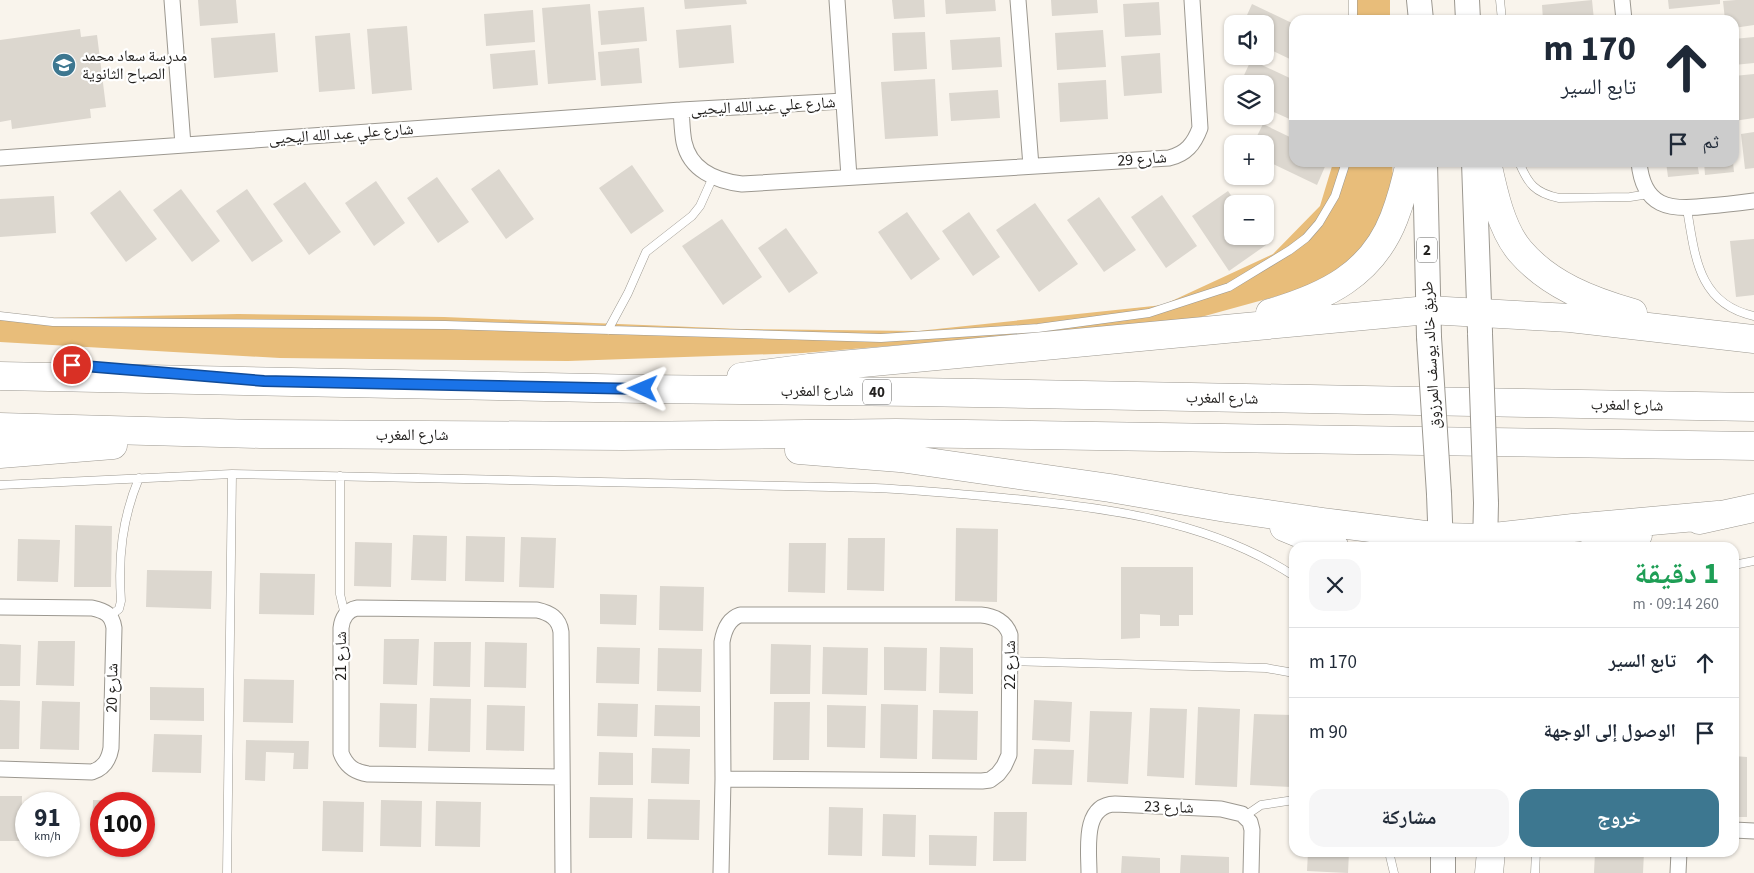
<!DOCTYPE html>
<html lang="ar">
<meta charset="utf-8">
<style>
body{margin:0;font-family:"Source Sans 3","Noto Naskh Arabic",sans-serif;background:#f6f6f7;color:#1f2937;direction:rtl;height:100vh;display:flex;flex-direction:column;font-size:19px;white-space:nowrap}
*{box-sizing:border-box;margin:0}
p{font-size:16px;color:#747a83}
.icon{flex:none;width:28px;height:28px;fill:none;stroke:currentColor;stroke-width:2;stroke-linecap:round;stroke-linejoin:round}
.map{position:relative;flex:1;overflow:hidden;direction:ltr}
.drawer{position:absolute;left:1289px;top:542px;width:450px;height:315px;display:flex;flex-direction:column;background:#fff;border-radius:15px;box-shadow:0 1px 4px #0004;direction:rtl}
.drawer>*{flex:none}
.hud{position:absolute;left:1289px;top:15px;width:450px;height:152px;border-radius:15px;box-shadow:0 1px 4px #0004;direction:rtl;background:#fff;color:#1f2937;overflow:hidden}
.tools{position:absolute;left:1224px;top:15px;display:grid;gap:10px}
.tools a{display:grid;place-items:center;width:50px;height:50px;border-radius:10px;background:#fff;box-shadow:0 1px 4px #0004;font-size:25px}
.speed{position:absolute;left:15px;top:792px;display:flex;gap:10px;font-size:25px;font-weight:700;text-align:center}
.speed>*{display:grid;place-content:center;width:65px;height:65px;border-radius:50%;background:#fff;box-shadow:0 1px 4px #0004;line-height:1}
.speed small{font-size:12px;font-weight:400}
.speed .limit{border:8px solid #d22;background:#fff;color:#111}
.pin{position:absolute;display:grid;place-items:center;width:42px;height:42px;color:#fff;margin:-21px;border:2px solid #fff;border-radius:50%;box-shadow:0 1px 5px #0007}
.me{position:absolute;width:55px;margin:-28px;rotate:271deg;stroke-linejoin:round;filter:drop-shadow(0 0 4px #0008)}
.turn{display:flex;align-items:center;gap:18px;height:105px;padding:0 20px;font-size:22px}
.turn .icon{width:65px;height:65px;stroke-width:2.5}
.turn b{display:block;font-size:35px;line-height:42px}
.then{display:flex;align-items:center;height:48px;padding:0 20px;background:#0003;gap:10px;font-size:19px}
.round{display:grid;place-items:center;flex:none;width:52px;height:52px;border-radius:15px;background:#f6f6f7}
.headline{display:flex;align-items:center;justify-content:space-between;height:85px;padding:0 20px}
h1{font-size:30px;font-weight:700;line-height:38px;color:#1e9e55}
.cta{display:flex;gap:10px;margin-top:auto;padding:10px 20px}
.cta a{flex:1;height:58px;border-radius:15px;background:#3d7790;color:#fff;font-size:20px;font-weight:700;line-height:58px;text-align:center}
.cta a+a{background:#f6f6f7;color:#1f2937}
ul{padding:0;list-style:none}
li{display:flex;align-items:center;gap:15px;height:70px;padding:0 20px;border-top:1px solid #e0e1e3}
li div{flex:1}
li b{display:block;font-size:19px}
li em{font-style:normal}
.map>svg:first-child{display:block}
.green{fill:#e8bd7a}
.building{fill:#dcd7cf}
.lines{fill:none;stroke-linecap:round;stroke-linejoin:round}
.service-casing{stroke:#9c9890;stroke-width:9}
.minor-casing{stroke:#9c9890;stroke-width:17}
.primary-casing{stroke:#9c9890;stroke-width:26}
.motorway-casing{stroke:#9c9890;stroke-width:29}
.service{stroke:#fff;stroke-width:8}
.minor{stroke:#fff;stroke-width:15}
.primary{stroke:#fff;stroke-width:24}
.motorway{stroke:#fff;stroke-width:28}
.primary-bridge-casing{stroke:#9c9890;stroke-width:26;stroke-linecap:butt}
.primary-bridge{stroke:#fff;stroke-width:24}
.route-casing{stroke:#114b97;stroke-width:12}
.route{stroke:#1a73e8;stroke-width:9}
.labels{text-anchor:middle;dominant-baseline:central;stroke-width:4.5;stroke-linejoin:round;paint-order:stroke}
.shield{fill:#fff;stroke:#656462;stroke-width:1}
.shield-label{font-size:15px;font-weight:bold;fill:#23211f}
.poi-label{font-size:16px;fill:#23211f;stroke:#fff;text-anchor:start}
.street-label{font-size:16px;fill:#23211f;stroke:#fff}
</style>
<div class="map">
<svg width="1754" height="873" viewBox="0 0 1754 873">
<rect width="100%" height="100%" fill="#f9f4ec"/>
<path class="green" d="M1355,0H1390V20H1355Z
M1333,163H1392L1393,177L1382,233L1350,276L1183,322L803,353L568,361L280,358L0,342V319L238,314L444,317L741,329L918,331L1163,305L1273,254L1320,206Z"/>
<path class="building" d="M198,0H236L238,23L200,26Z
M684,0H746L747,4L685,9Z
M892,0H924L925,17L894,19Z
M945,0H995L996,11L946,14Z
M1051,0H1097L1098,13L1052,16Z
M1592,0L1594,20H1543L1542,5Z
M1668,0H1720V4L1669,9Z
M1736,0H1754V25L1734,28V20H1725L1723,1Z
M1159,2L1161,35L1125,37L1123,4Z
M590,4L596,80L548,84L542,8Z
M1252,4L1294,24V61L1265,47V24H1243Z
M644,7L647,41L601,45L598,11Z
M533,10L535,42L486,46L484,14Z
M731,25L734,63L679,68L676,30Z
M407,26L412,90L372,94L367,29Z
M80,29L81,37L97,35L106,107L90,109L91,118L12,129L11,120L0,122V40Z
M1103,30L1106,67L1057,70L1055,33Z
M925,32L927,69L894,71L892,33Z
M275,33L278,72L214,78L211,38Z
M350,33L355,89L319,92L315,36Z
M1000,37L1002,67L952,70L950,40Z
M1754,37V63L1734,65V39Z
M639,48L642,83L601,86L598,52Z
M535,50L538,85L493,89L490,54Z
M1160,53L1162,93L1124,96L1121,56Z
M1251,60L1294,80V121L1265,108V84H1240Z
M1754,74V118L1734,121V76Z
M935,79L938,136L885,139L881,82Z
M1106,80L1108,119L1060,122L1058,83Z
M998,90L1000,118L951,121L949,93Z
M1263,124L1294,139V162H1327L1317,185L1265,160V144H1253Z
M1754,132V168L1745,169L1741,134Z
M1666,162H1697L1699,174L1668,177Z
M1704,162H1733L1734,172L1705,175Z
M632,165L664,211L631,234L599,188Z
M499,169L534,219L506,239L471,189Z
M437,177L469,222L438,243L407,198Z
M376,181L405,223L374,246L345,203Z
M305,182L341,232L309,255L273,204Z
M181,189L220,241L192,262L153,210Z
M247,189L283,241L252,262L216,211Z
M120,190L157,239L126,262L90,213Z
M1228,191L1237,204H1232V236H1260L1266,245L1229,271L1192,216Z
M1162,195L1197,246L1166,268L1131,217Z
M54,196L56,233L0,237V199Z
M1099,197L1136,250L1104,272L1067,220Z
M1035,203L1078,264L1039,292L996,230Z
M907,212L940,259L911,280L878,232Z
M969,212L1000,257L973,276L942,231Z
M722,219L762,277L723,305L682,246Z
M786,228L818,273L789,293L758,248Z
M1754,239V295L1736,297L1730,241Z
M75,525L112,526L111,587H74Z
M956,528L998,529L997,602L955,601Z
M413,535L447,536L446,581L411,580Z
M466,536L505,537L504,582L465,581Z
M521,537L556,538L554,588L519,587Z
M848,538H885L884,591L847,590Z
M18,539L60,540L58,582L17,581Z
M355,542L392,543L391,587L354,586Z
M789,543H826L825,593L788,592Z
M1121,567H1193V615H1179V626H1160V615L1140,614V638L1121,639Z
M147,570L212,571L211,609L146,607Z
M260,573L315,574L314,615L259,614Z
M660,586L704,587L703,631L659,630Z
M600,594L637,595L636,625L600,624Z
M384,639H419L417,685L383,684Z
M38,641H75L74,686L36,685Z
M434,642H471L470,687L433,686Z
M485,642L527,643L526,688L484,687Z
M0,644L21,645L20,686H0Z
M771,644L811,645L810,694H770Z
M597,647L640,648L639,684L596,683Z
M823,647L868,648L867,695L822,694Z
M884,647L927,648L926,691L884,690Z
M940,647L973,648V694L939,693Z
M658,648L702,649L701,692L657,691Z
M244,679L294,680L293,723L243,722Z
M150,687L204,688V721L150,720Z
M430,698L471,699L470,752L428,751Z
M0,700L20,701L19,749H0Z
M1034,700L1072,702L1070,742L1032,740Z
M42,701L80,702L79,750L40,749Z
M774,702H810L809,760H773Z
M380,703L417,704L416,748L379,747Z
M598,703L638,704L637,737L597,736Z
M881,704L918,705L917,759L880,758Z
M487,705L525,706L524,751L486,750Z
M655,705L700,706V737L654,736Z
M827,705L866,706L865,748L827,747Z
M1198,707L1240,709L1237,787L1195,785Z
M1150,708L1187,709L1184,778L1147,776Z
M933,710L978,711L977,760L932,759Z
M1090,711L1132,712L1128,784L1087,782Z
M1254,714L1294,715L1291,787L1250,785Z
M154,734L202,735L201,773L152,772Z
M246,740L309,741L308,769H293L294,753L266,752L265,781L245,780Z
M652,748L690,749L689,784L651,783Z
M1034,749L1074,750L1072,785L1032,784Z
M599,752L633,753V785H598Z
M1734,756L1747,757V817H1734Z
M0,796H22L21,841H0Z
M590,797L633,798L632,838H589Z
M648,799L700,800L699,840L647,839Z
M93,800L137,801V804H101V840H92Z
M381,800L422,801L421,847L380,846Z
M323,801L364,802L363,852L322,851Z
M436,801L481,802L480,847L435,846Z
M829,807L863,808L862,856L828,855Z
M994,812H1027L1026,861H993Z
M883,814L916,815L915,857L882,856Z
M929,835L977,836L976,866L929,865Z
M1308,852H1349L1348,873L1307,871Z
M1595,852H1644L1643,873H1594Z
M1181,855L1229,857V873H1180Z
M1122,856L1160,858V873H1121Z"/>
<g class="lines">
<g class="service-casing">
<path id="service" d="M1500,0L1502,20
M1353,20V0
M1519,162C1528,184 1535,193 1559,198L1630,197L1649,194
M1687,209C1695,256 1698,304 1754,316
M0,316L53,322L445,325L881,338L1038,328L1149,313L1229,287L1290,250L1306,238L1319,223L1335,196L1346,162
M608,330L628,293L646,252L692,216L700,206L713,177
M340,476V594L345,615
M0,485L232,474L875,488C918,490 961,494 1004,498C1103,507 1209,520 1294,576
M1734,565L1754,561
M110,616L119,609L121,601C118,557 122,519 139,478
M1010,661L1266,668L1294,673
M1245,816L1261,805L1294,800
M1389,852L1394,873
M227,873L232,474
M1535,873L1536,852"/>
</g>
<g class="minor-casing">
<path id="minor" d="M172,0L183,145
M837,0L849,177
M1018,0L1031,166
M1622,0L1624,20
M681,110C682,121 682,132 684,142C690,170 716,181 742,184L1169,158C1186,154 1194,144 1200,128L1192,0
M0,158L681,110L844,101
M1639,162C1643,207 1669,211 1708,206C1723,205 1739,203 1754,201
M0,607L92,608C105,611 112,614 114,628L111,748C109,760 104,768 92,772L0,769
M562,777L368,774C354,772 346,766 341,753V628C342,618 347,610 357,608L537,610C550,613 559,618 561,632L563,873
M1734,830L1754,831
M721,873L723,779L722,642C724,630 728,619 740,615H981C994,616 1006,622 1010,635L1009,755L1004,766L998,774L990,780L982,781L723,779
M1089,873C1089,850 1082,805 1115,804L1221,809L1242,814L1250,822L1252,830L1251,873
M1678,873L1679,852"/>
</g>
<g class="primary-casing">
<path id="primary" d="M1419,0L1421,20
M1467,0L1468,20
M1425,162L1429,337
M1474,162L1480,332
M1439,494L1441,548
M1485,548L1486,503
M1443,873V852"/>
</g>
<g class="motorway-casing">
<path id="motorway" d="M1487,162C1493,190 1501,229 1520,251C1549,285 1591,301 1633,313
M1270,313C1325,297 1372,275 1394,218C1401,200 1406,181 1410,162
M0,376L643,389L914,392L1754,407
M741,377L809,368L1428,310L1570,318L1754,339
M0,427L260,434L623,436L896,433L1754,446
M799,450L900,458L1110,488L1226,508L1323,522L1441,537L1485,538L1573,528L1718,515
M0,454L113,445
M1699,520L1754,508
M1284,527L1335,548
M1594,548L1638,535
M1489,873L1491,852"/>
</g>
<use href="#service" class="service"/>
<use href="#minor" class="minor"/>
<use href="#primary" class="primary"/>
<use href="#motorway" class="motorway"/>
<g class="primary-bridge-casing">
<path id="primary-bridge" d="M1480,334L1486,503
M1429,337L1439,494"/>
</g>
<use href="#primary-bridge" class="primary-bridge"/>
</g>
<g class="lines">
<g class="route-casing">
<path id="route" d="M72,365L264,381L643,389"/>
</g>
<use href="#route" class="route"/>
</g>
<defs>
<g id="school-disc" transform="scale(1.25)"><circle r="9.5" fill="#3d7790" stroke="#fff"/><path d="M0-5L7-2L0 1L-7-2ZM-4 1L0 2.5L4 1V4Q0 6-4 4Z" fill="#fff"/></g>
</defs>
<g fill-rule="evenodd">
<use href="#school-disc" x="64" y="65"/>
</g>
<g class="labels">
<g class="shield">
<rect x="1417" y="237.5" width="20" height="25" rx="4"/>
<rect x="863" y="379.5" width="28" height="25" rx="4"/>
</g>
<g class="shield-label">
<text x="1427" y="250">2</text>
<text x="877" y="392">40</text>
</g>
<g class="poi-label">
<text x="82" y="56">مدرسة سعاد محمد<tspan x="82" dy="18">الصباح الثانوية</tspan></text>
</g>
<g class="street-label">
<text transform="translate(763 106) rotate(-3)">شارع علي عبد الله اليحيى</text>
<text transform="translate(341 134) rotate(-4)">شارع علي عبد الله اليحيى</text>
<text transform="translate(1142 159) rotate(-4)">شارع 29</text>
<text transform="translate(1431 355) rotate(-93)">طريق خالد يوسف المرزوق</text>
<text x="817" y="391">شارع المغرب</text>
<text transform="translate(1222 398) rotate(1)">شارع المغرب</text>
<text transform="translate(1627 405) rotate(1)">شارع المغرب</text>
<text x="412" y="435">شارع المغرب</text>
<text transform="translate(341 656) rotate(-90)">شارع 21</text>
<text transform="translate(1010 665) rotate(-90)">شارع 22</text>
<text transform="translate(112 688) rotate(-89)">شارع 20</text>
<text transform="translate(1169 807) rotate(2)">شارع 23</text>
</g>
</g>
</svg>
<div class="tools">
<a><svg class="icon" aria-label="sound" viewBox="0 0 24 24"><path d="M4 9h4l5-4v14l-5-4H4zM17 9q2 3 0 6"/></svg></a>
<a><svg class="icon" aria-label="layers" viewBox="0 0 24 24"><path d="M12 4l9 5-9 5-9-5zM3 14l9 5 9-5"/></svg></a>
<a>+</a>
<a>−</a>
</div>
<div class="speed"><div>91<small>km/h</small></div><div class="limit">100</div></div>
<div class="pin" style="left:72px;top:365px;background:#d93025"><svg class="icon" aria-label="arrive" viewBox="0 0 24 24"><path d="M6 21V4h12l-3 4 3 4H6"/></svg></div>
<svg class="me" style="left:643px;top:389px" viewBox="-20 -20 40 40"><path d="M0-17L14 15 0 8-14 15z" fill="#1a73e8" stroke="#fff" stroke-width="4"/></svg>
<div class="hud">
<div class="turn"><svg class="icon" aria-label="ahead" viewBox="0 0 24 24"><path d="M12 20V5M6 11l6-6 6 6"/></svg><div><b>170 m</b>تابع السير</div></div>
<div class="then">ثم<svg class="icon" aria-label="arrive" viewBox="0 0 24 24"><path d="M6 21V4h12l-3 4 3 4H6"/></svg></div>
</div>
<section class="drawer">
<div class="headline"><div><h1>1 دقيقة</h1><p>260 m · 09:14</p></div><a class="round"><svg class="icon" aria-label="close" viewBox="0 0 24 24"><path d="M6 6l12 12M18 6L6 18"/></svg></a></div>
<ul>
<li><svg class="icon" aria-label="ahead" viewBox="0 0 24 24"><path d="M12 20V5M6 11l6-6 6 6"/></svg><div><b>تابع السير</b></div><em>170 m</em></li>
<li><svg class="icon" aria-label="arrive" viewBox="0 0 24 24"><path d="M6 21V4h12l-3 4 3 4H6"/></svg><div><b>الوصول إلى الوجهة</b></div><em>90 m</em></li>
</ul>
<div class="cta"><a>خروج</a><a>مشاركة</a></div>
</section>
</div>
